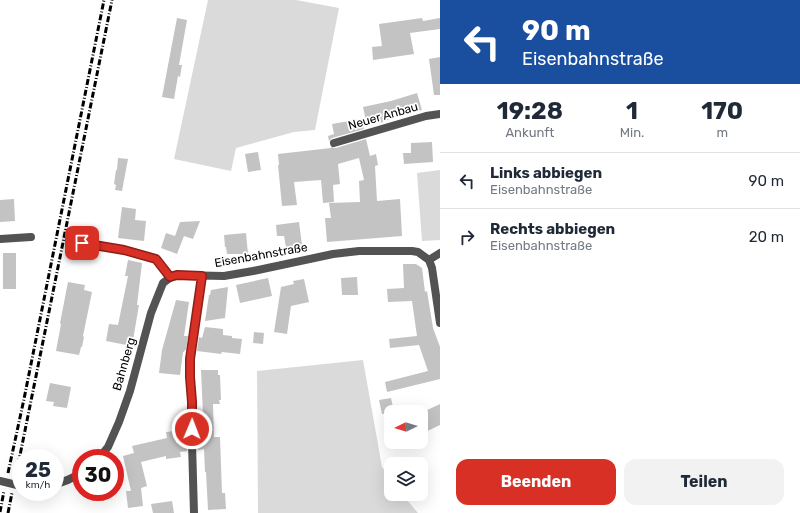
<!DOCTYPE html>
<html lang="de">
<meta charset="utf-8">
<style>
body{margin:0;font-family:Rubik,sans-serif;background:#f2f2f3;color:#1f2937;height:100vh;display:flex;flex-direction:column;font-size:15px;white-space:nowrap}
*{box-sizing:border-box;margin:0}
p{font-size:13px;color:#747a83}
.icon{flex:none;width:22px;height:22px;fill:none;stroke:currentColor;stroke-width:2;stroke-linecap:round;stroke-linejoin:round}
.map{position:relative;flex:1;overflow:hidden}
.drawer{display:flex;flex-direction:column;background:#fff;width:360px}
.drawer>*{flex:none}
.guide{background:#1a4fa0;color:#fff;overflow:hidden}
.needle{width:26px;rotate:265deg}
.controls{position:absolute;left:384px;top:405px;display:grid;gap:8px}
.controls a{display:grid;place-items:center;width:44px;height:44px;border-radius:8px;background:#fff;box-shadow:0 4px 16px #0002;font-size:20px}
.speed{position:absolute;left:12px;top:449px;display:flex;gap:8px;font-size:20px;font-weight:700;text-align:center}
.speed>*{display:grid;place-content:center;width:52px;height:52px;border-radius:50%;background:#fff;box-shadow:0 4px 16px #0002;line-height:1}
.speed small{font-size:10px;font-weight:400}
.speed .limit{border:6px solid #d22;background:#fff;color:#111}
.pin{position:absolute;display:grid;place-items:center;width:34px;height:34px;color:#fff;margin:-17px;border-radius:8px;box-shadow:0 2px 6px #0006}
.me{position:absolute;width:44px;margin:-22px;rotate:1deg;stroke-linejoin:round;filter:drop-shadow(0 0 3px #0008)}
.turn{display:flex;align-items:center;gap:14px;height:84px;padding:0 16px;font-size:18px}
.turn .icon{width:52px;height:52px;stroke-width:2.5}
.turn b{display:block;font-size:28px;line-height:34px}
.eta{display:flex;justify-content:space-evenly;align-items:center;height:68px;text-align:center}
.eta b{font-size:24px;font-weight:700;line-height:28px}
.button{display:flex;gap:8px;margin-top:auto;padding:8px 16px}
.button a{flex:1;height:46px;border-radius:12px;background:#d93025;color:#fff;font-size:16px;font-weight:700;line-height:46px;text-align:center}
.button a+a{background:#f2f2f3;color:#1f2937}
ul{padding:0;list-style:none}
li{display:flex;align-items:center;gap:12px;height:56px;padding:0 16px;border-top:1px solid #e0e1e3}
li div{flex:1}
li b{display:block;font-size:15px}
li em{font-style:normal}
main{display:flex;flex:1;min-height:0}
.map>svg:first-child{display:block}
.green{fill:#dadada}
.building{fill:#c3c3c3}
.lines{fill:none;stroke-linecap:round;stroke-linejoin:round}
.street{stroke:#535353;stroke-width:8}
.rail{stroke:#000;stroke-width:3;stroke-dasharray:6 2 1 2;stroke-linecap:butt}
.street-bridge{stroke:#535353;stroke-width:8}
.route-casing{stroke:#8d1f18;stroke-width:10}
.route{stroke:#d93025;stroke-width:7}
.labels{text-anchor:middle;dominant-baseline:central;stroke-width:3.5;stroke-linejoin:round;paint-order:stroke}
.street-label{font-size:12px;fill:#000;stroke:#fff}
</style>
<main>
<div class="map">
<svg width="440" height="513" viewBox="0 0 440 513">
<rect width="100%" height="100%" fill="#fff"/>
<path class="green" d="M208,0H296L339,8L315,130L294,132L236,148L231,171L174,159Z
M440,170V240L422,241L417,173Z
M363,360L382,467L391,479V494H402L418,513H258L257,371Z"/>
<path class="building" d="M177,18L187,20L179,65H182L180,77L178,76L174,99L162,97Z
M422,18L423,21L440,18V29L410,33L414,54L373,60L372,47L382,46L379,24Z
M440,57V95H434L429,59Z
M417,93L422,110L383,121V122L367,125L363,107L391,101Z
M361,119L364,129L332,138L329,141L328,136L334,134L332,124Z
M366,139L370,156L376,154L378,165L375,166L377,201L400,199L402,236L327,242L325,218H331L329,203L360,202L359,181L364,180L359,158L338,164L340,184L333,185L334,202L323,203L321,180L294,182L297,205L282,206L278,165H279L278,154L331,148V147L336,148Z
M432,142L433,162L404,164L403,153H411V143Z
M258,152L261,170L248,172L245,154Z
M118,158L128,159L122,191L115,190L116,185L114,184L116,170H117Z
M14,199L15,221L0,222V200Z
M122,207L136,209L135,220L146,221L144,241L118,238Z
M200,221L193,239L184,236L177,254L161,248L166,233L175,236L180,222Z
M299,222L302,245L286,247L284,236H277L276,225Z
M246,233L248,254H227L226,247H225L224,235Z
M3,253H16V289H3Z
M128,260L142,263L137,305H139L132,346L106,341L109,324L118,325L128,276H125Z
M403,264H416L422,268L425,292L427,291L433,328L440,347V379L387,392L385,382L428,371L419,345L390,348L389,339L417,336L412,301L388,302L387,289L404,288Z
M357,277L358,295H342L341,278Z
M268,278L272,296L240,303L236,285Z
M304,279L309,302L291,306L287,334L274,332L281,287L294,284L293,281Z
M68,282L85,285L84,290L92,292L83,336L84,337L82,347H81L79,355L56,351L61,324L60,323Z
M228,287L225,318L205,321L209,295H210L211,290Z
M176,300L189,302L184,336H188L186,350H185L184,352H183L180,375L159,373L162,350Z
M205,327L223,329V335L232,336V338L242,339L240,354L222,352L221,354L197,351L199,337L202,338Z
M254,332L264,333L263,344L253,343Z
M201,370H218V375H220L221,400H219L220,404H213L214,437H220L222,493H225L226,509L208,510L206,472H205L204,449L198,450V440L204,439L203,438H204Z
M50,383L71,387L67,408L53,406L54,402L46,401Z
M391,398L394,412L382,414L379,400Z
M440,404V425L421,434V413Z
M175,431L176,443L186,442L187,451L180,452L181,457L166,459V456L141,462L147,486L141,488L143,506L128,508L126,491H131L123,456L134,453L132,446L167,438L166,432Z
M172,501L174,513H153L151,504Z"/>
<g class="lines">
<path class="street" d="M334,143L426,116L440,114
M0,239L31,237
M82,243L124,250L156,259L171,277
M429,260L432,268L440,323
M429,260L440,253
M99,458L108,447L119,422L130,391L151,313L163,283L171,277L177,275L224,276L253,271L333,254L359,251H412L418,252L429,260
M55,484C64,482 73,478 81,473
M194,513L192,443V402L190,377V359L202,276"/>
<path class="rail" d="M8,473L24,399L104,0
M16,475L112,0
M0,512L4,491
M8,513L12,493"/>
<path class="street-bridge" d="M0,481L21,486"/>
</g>
<g class="lines">
<g class="route-casing">
<path id="route" d="M82,243L124,250L156,259L170,277L177,275L202,276L190,359V377L192,402V429"/>
</g>
<use href="#route" class="route"/>
</g>
<g class="labels">
<g class="street-label">
<text transform="translate(383 116) rotate(-16)">Neuer Anbau</text>
<text transform="translate(261 255) rotate(-10)">Eisenbahnstraße</text>
<text transform="translate(124 364) rotate(-74)">Bahnberg</text>
</g>
</g>
</svg>
<div class="controls">
<a><svg class="needle" viewBox="-14 -14 28 28"><path d="M0-13l5 13h-10z" fill="#e53935"/><path d="M0 13l5-13h-10z" fill="#747a83"/></svg></a>
<a><svg class="icon" aria-label="layers" viewBox="0 0 24 24"><path d="M12 4l9 5-9 5-9-5zM3 14l9 5 9-5"/></svg></a>
</div>
<div class="speed"><div>25<small>km/h</small></div><div class="limit">30</div></div>
<div class="pin" style="left:82px;top:243px;background:#d93025"><svg class="icon" aria-label="arrive" viewBox="0 0 24 24"><path d="M6 21V4h12l-3 4 3 4H6"/></svg></div>
<svg class="me" style="left:192px;top:429px" viewBox="-20 -20 40 40"><circle r="17" fill="#d93025" stroke="#fff" stroke-width="3"/><path d="M0-11L8 9 0 5-8 9z" fill="#fff"/></svg>
</div>
<section class="drawer">
<div class="guide">
<div class="turn"><svg class="icon" aria-label="left" viewBox="0 0 24 24"><path d="M17 20v-9H6M10 6l-5 5 5 5"/></svg><div><b>90 m</b>Eisenbahnstraße</div></div>
</div>
<div class="eta">
<div><b>19:28</b><p>Ankunft</p></div>
<div><b>1</b><p>Min.</p></div>
<div><b>170</b><p>m</p></div>
</div>
<ul>
<li><svg class="icon" aria-label="left" viewBox="0 0 24 24"><path d="M17 20v-9H6M10 6l-5 5 5 5"/></svg><div><b>Links abbiegen</b><p>Eisenbahnstraße</p></div><em>90 m</em></li>
<li><svg class="icon" aria-label="right" viewBox="0 0 24 24"><path d="M7 20v-9h11M14 6l5 5-5 5"/></svg><div><b>Rechts abbiegen</b><p>Eisenbahnstraße</p></div><em>20 m</em></li>
</ul>
<div class="button"><a>Beenden</a><a>Teilen</a></div>
</section>
</main>
